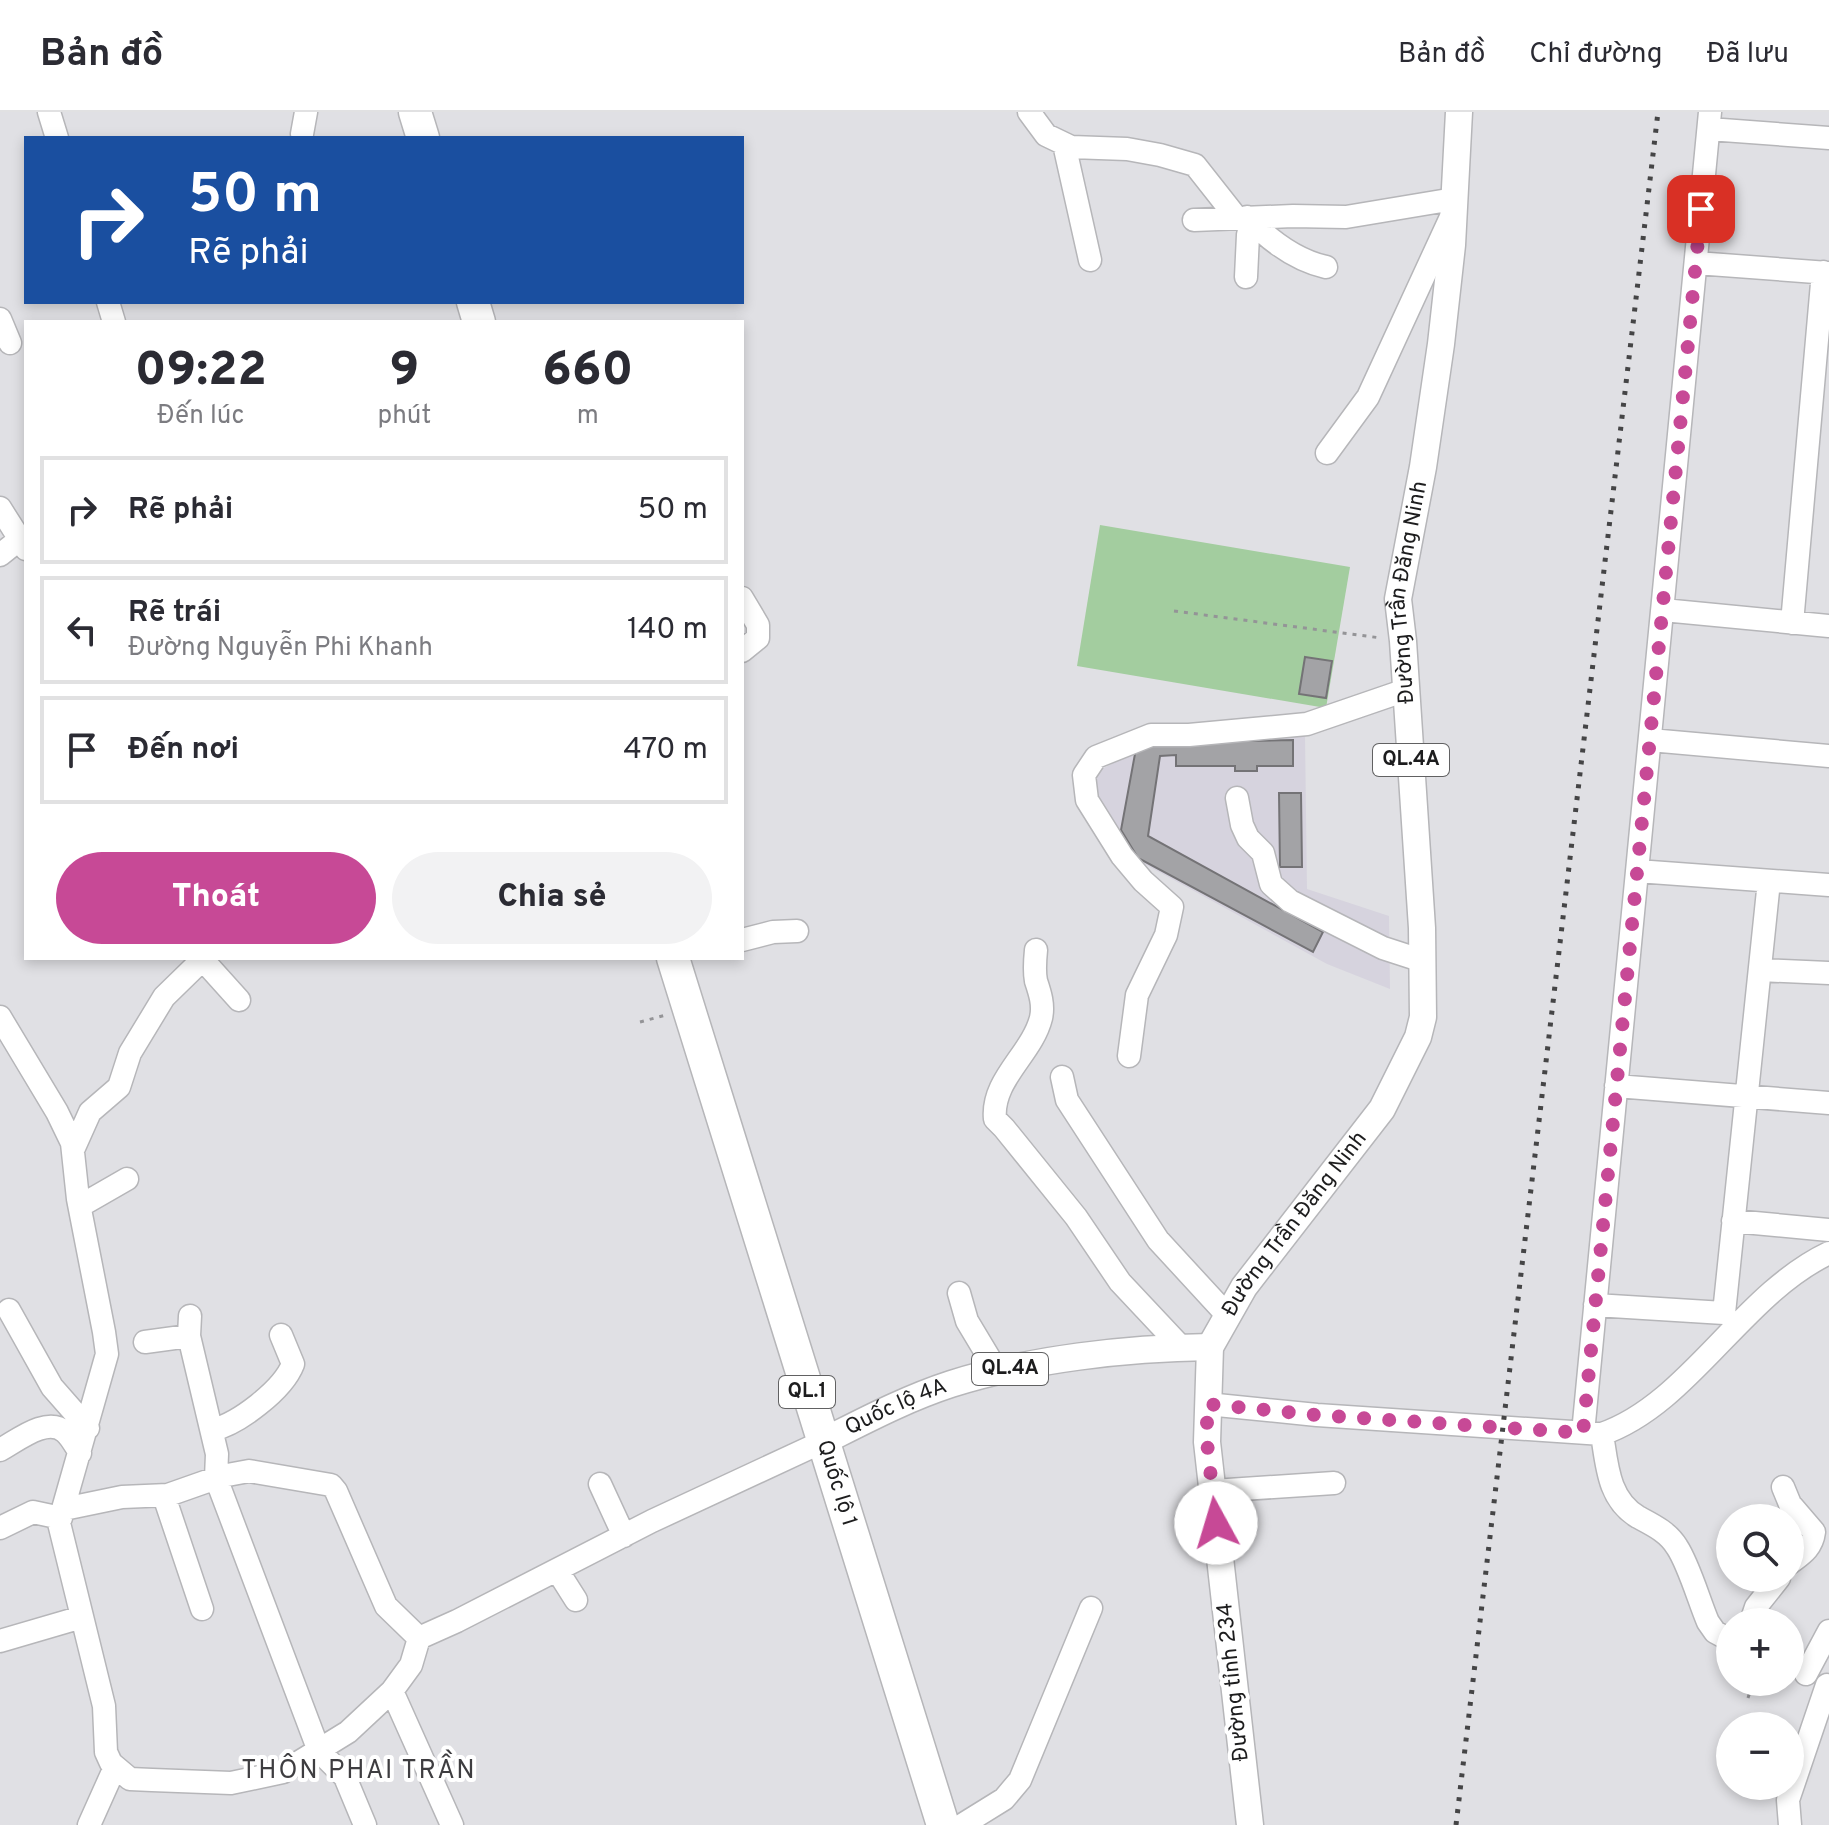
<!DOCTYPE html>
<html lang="vi">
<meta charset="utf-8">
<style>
body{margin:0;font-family:Overpass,sans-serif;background:#f2f2f3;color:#2b2b33;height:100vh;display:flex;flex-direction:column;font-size:30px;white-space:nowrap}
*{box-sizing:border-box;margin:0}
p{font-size:26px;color:#7c7c81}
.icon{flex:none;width:44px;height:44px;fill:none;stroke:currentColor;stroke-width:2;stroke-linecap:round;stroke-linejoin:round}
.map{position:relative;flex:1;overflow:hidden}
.drawer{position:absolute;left:24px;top:208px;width:720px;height:640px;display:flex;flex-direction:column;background:#fff;border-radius:0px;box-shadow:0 4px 12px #0003}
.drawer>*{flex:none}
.banner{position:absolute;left:24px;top:24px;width:720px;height:168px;border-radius:0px;box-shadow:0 4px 12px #0003;background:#1a4fa0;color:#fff;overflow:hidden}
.tools{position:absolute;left:1716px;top:1392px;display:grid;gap:16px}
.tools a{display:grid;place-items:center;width:88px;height:88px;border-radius:50%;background:#fff;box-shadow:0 4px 12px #0003;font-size:40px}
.pin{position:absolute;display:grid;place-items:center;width:68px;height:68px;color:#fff;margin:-34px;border-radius:16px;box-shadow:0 4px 12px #0006}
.me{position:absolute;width:88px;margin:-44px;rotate:354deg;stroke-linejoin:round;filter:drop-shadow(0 0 6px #0008)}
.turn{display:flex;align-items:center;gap:28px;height:168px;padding:0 32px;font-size:36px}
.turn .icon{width:104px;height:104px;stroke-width:2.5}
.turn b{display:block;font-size:56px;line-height:68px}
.eta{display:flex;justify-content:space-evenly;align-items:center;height:136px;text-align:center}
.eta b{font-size:48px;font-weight:800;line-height:56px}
.button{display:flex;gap:16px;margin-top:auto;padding:16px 32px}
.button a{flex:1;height:92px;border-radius:48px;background:#c74996;color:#fff;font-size:32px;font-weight:800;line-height:92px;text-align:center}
.button a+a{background:#f2f2f3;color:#2b2b33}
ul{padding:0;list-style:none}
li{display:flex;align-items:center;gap:24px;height:108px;margin:0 16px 12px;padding:0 16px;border:4px solid #e1e1e2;border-radius:0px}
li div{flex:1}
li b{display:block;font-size:30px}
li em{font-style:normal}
header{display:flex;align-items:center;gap:48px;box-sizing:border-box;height:112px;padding:0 40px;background:#fff;border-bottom:2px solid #e1e1e2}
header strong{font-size:38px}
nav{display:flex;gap:44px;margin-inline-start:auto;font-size:28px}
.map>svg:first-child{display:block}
.built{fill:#d6d3de}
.green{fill:#a3cd9f}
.building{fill:#a3a3a6;stroke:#747376;stroke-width:2}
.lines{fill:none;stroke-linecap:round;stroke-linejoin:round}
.minor-casing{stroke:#b6b6b9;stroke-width:25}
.major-casing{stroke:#b6b6b9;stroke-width:29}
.highway-casing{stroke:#b6b6b9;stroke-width:35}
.path{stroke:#949497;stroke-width:3;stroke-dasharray:4 6;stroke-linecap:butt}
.minor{stroke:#fff;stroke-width:22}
.major{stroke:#fff;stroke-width:26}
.highway{stroke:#fff;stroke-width:32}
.rail{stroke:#454546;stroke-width:5;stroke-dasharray:4 8;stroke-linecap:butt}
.route{stroke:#c74996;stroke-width:14;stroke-dasharray:0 25.2}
.labels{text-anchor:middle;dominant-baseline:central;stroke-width:8;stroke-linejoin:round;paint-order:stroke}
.shield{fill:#fff;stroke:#616162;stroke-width:2}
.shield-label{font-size:20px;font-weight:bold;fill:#1d1d1e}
.street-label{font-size:22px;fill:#1d1d1e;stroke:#fff}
.quarter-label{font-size:26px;letter-spacing:2px;fill:#3e3d40;stroke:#fff}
</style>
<header>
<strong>Bản đồ</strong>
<nav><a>Bản đồ</a><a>Chỉ đường</a><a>Đã lưu</a></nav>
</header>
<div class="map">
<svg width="1829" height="1713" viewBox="0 0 1829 1713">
<rect width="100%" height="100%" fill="#e0e0e4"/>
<path class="built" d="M1305,623L1307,777L1389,804L1390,877L1327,852L1130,744L1098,689L1094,676L1098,659L1159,628Z"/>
<path class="green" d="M1100,413L1350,455L1326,596L1077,554Z"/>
<path class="building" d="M1305,545L1332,549L1326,586L1299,582Z
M1293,628V654H1257V659H1235V654H1176V643L1160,644L1148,724L1323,820L1313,840L1138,746L1121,718L1137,631Z
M1279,681H1301L1302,755H1280Z"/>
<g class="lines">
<g class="minor-casing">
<path id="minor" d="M49,0L57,26
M1029,0L1046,23L1071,35L1127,37L1160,43L1195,53L1236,105
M1709,17L1829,26
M302,22L306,0
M1064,32L1090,148
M1247,105C1269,128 1295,148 1326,155
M1194,108L1293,104L1346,105L1454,87
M1696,151L1829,161
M1246,165L1248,123L1251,110
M108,190L114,210
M0,207L10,231
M1327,341L1368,285L1451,105
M0,396L26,437
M0,443L20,427
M742,486L758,513V526L742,539
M1663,498L1829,514
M1792,511L1823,160
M1650,628L1829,644
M1237,686L1242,713L1248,726L1263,741L1271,772L1290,789L1383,836L1423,849
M1637,759L1829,773
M742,828L773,820L797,819
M1036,838C1035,848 1034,859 1036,869C1040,881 1044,893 1041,906C1032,942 991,968 995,1007L1004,1016L1076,1105L1120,1170L1182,1236
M203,848L239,888
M1760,858L1829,861
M0,905L57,1000L72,1031L78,1087L104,1220L107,1242L59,1411L104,1594L106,1640L111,1651L130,1667L152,1668L231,1671L283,1660L348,1620L392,1579L411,1553L419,1526L457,1509L652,1409L822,1330
M1129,944L1137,883L1166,823L1172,795L1143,769L1122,744L1087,688L1084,663L1096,645L1151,623H1189L1307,612L1406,578
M1062,965L1067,988L1158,1128L1228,1204
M1616,974L1829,991
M73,1038L90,1000L119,975L130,941L164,885L204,846
M80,1094L127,1067
M1733,1109L1829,1118
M959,1181L967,1209L997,1259
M1595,1193L1724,1201L1769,769
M9,1198L52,1275L88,1316
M190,1204L189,1224L217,1342L216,1366L319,1639L345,1665L365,1713
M145,1230L189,1224
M1207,1292L1317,1303L1602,1322C1689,1292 1742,1182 1829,1141
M212,1318C238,1312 283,1278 293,1252L281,1223
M1583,1321L1710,0
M1602,1322C1607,1353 1608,1387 1638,1405C1653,1413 1668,1420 1677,1435C1689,1453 1699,1489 1708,1510L1715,1520L1730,1528
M0,1338C17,1329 47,1304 65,1320C71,1325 76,1335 80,1341
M600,1372L624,1424
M1783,1375L1790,1392L1814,1420C1812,1436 1802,1442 1790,1451
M1213,1379L1334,1371
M164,1384L202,1497
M64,1397L122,1385L168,1383L222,1364L249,1359L331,1373L336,1379L386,1494L419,1526
M0,1416L33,1400L61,1406
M557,1458L576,1488
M1751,1510L1756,1495L1779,1466
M0,1529L82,1505
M1806,1562L1829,1519
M392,1579L452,1713
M89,1713L115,1655
M962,1713L1004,1687L1020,1668L1091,1496
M1790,1713L1788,1688L1827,1573"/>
</g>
<g class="major-casing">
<g id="major">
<path id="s1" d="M822,1330C864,1309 905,1287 951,1272C1030,1247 1127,1236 1210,1235"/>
<path id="s2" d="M1250,1713L1207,1330L1210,1235L1244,1175L1382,997L1418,925L1423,905L1422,816L1403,529L1398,487L1423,355L1441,232L1452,133L1459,0"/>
</g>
</g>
<g class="highway-casing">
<g id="highway">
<path d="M415,0L423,26"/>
<path d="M473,190L479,210"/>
<path id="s3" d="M673,846L943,1713"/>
</g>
</g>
<path class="path" d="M1174,499L1381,526
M640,910L666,903
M1748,1586L1753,1570"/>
<use href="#minor" class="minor"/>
<use href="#major" class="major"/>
<use href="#highway" class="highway"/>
<path class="rail" d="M1456,1713L1658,0"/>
</g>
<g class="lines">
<path class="route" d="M1216,1411L1207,1330V1292L1317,1303L1583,1321L1701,97"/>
</g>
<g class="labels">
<g class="shield">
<rect x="1373" y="632" width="76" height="32" rx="6"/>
<rect x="972" y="1241" width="76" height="32" rx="6"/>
<rect x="779" y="1264" width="56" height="32" rx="6"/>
</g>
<g class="shield-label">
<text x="1411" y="648">QL.4A</text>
<text x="1010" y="1257">QL.4A</text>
<text x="807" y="1280">QL.1</text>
</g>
<g class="street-label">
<text stroke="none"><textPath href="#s2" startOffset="1302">Đường Trần Đăng Ninh</textPath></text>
<text stroke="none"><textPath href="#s2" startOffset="630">Đường Trần Đăng Ninh</textPath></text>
<text stroke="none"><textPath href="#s1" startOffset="82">Quốc lộ 4A</textPath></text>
<text stroke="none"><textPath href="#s3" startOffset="550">Quốc lộ 1</textPath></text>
<text transform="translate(1234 1570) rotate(-96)">Đường tỉnh 234</text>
</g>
<g class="quarter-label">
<text x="359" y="1659">THÔN PHAI TRẦN</text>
</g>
</g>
</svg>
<div class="tools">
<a><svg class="icon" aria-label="search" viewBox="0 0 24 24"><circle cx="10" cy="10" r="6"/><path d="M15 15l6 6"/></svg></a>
<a>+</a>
<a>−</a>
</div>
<div class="pin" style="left:1701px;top:97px;background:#d93025"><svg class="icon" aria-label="arrive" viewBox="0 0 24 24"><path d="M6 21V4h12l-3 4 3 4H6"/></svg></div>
<svg class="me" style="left:1216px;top:1411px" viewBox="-20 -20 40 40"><circle r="19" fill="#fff"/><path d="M0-13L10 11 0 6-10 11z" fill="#c74996"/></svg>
<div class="banner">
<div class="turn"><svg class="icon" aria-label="right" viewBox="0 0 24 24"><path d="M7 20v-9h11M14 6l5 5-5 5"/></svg><div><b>50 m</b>Rẽ phải</div></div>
</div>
<section class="drawer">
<div class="eta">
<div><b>09:22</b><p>Đến lúc</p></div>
<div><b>9</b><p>phút</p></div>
<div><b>660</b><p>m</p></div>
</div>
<ul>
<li><svg class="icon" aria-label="right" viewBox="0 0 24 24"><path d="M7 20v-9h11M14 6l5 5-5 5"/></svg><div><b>Rẽ phải</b></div><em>50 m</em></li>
<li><svg class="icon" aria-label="left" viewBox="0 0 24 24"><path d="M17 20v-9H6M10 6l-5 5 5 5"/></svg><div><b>Rẽ trái</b><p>Đường Nguyễn Phi Khanh</p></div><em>140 m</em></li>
<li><svg class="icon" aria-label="arrive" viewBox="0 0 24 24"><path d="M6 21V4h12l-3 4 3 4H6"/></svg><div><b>Đến nơi</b></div><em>470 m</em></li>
</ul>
<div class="button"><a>Thoát</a><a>Chia sẻ</a></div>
</section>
</div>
